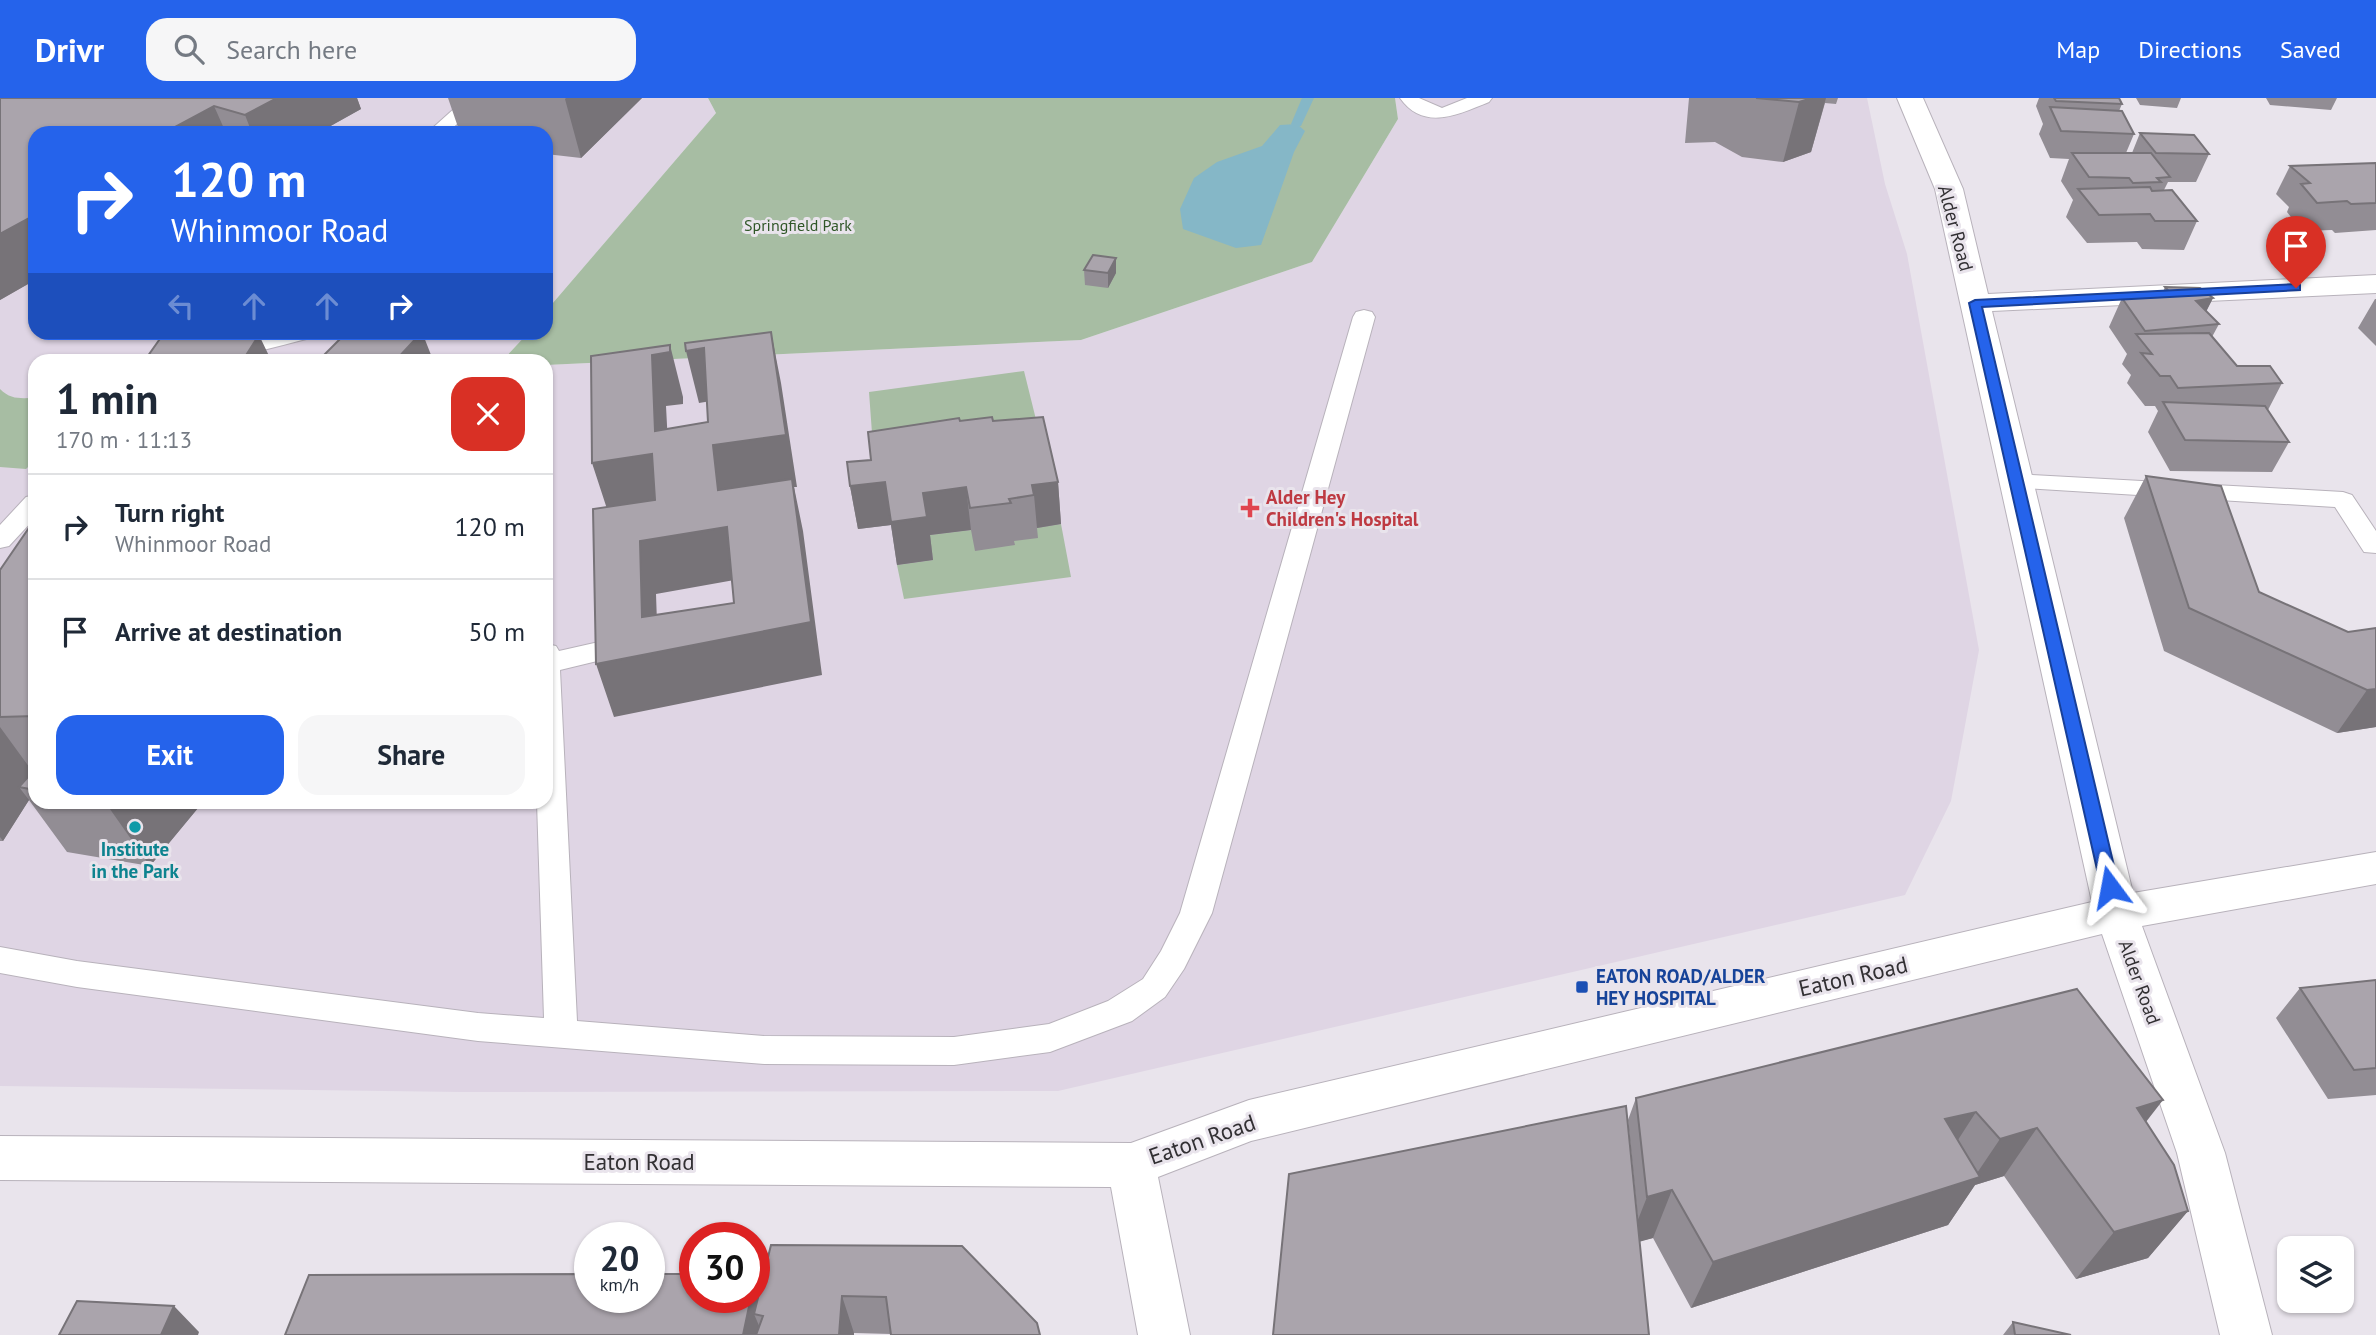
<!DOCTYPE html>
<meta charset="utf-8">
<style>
body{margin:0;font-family:"PT Sans",sans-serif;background:#f6f6f7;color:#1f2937;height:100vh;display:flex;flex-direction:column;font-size:26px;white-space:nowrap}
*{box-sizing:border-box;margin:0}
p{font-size:23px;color:#747a83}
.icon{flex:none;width:38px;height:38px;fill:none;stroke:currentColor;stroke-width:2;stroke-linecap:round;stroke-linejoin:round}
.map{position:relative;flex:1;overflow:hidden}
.sheet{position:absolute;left:28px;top:256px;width:525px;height:455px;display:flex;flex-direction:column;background:#fff;border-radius:21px;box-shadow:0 2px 5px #0004}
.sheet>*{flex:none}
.top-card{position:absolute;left:28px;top:28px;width:525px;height:214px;border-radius:21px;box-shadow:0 2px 5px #0004;background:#2563eb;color:#fff;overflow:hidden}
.controls{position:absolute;left:2277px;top:1138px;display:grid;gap:14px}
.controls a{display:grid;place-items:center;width:77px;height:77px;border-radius:14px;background:#fff;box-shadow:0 2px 5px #0004;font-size:35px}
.speed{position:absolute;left:574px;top:1124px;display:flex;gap:14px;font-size:35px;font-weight:700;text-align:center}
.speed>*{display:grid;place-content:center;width:91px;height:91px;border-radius:50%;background:#fff;box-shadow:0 2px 5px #0004;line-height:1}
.speed small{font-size:18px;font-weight:400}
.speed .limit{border:10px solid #d22;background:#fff;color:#111}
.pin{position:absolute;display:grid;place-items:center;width:60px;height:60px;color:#fff;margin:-72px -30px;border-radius:50% 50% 50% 0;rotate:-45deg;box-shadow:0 0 7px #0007}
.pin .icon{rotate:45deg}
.me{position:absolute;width:77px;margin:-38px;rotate:347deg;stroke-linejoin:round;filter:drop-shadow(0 0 5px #0008)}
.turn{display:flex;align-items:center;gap:24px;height:147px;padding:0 28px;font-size:32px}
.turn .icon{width:91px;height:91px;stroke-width:2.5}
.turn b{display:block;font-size:49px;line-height:60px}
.lanes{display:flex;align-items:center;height:66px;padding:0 28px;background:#0003;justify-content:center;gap:35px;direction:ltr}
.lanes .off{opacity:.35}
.round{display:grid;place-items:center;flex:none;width:74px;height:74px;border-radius:21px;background:#f6f6f7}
.summary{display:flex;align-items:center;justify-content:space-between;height:119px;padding:0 28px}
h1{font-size:42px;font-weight:700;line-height:52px}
.primary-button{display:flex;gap:14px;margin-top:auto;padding:14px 28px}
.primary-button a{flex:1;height:80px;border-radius:21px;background:#2563eb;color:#fff;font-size:28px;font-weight:700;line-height:80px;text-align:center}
.primary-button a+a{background:#f6f6f7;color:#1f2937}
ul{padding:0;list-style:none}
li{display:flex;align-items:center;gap:21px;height:105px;padding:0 28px;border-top:2px solid #e0e1e3}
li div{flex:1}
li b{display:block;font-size:26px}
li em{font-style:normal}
header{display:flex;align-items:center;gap:42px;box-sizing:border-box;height:98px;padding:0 35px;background:#2563eb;color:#fff}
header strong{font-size:33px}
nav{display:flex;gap:38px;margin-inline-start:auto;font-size:24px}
.search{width:490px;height:63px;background:#f6f6f7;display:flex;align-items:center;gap:18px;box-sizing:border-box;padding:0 24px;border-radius:21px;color:#747a83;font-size:26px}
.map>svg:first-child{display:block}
.built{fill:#dfd5e4}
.green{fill:#a7bda3}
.water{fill:#85b7c7}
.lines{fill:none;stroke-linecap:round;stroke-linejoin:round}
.stream{fill:#85b7c7;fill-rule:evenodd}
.service-casing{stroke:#b8b2bb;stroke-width:2}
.minor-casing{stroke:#b8b2bb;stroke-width:2}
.service{fill:#fff;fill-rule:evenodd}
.minor{fill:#fff;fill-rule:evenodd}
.wall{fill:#928d94}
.shaded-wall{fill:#777378;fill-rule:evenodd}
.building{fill:#aaa4ac;stroke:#777378;stroke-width:2;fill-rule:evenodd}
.route{fill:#2563eb;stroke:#184099;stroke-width:2}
.health-dot{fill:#e0444e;stroke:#e9e4ec;stroke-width:2.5}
.culture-dot{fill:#0f9aa8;stroke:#e9e4ec;stroke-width:2.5}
.transit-dot{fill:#1a4fb4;stroke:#e9e4ec;stroke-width:2.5}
.labels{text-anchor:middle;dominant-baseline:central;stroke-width:6;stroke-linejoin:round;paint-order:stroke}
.far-park-label{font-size:16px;fill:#305728;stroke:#e9e4ec}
.street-label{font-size:19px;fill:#323033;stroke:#e9e4ec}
.health-label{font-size:19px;font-weight:bold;fill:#be3a42;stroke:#e9e4ec;text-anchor:start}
.culture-label{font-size:19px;font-weight:bold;fill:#0d838f;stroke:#e9e4ec}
.transit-label{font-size:19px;font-weight:bold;fill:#164399;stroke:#e9e4ec;text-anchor:start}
.near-street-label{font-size:23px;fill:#323033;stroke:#e9e4ec}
</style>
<header>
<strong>Drivr</strong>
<div class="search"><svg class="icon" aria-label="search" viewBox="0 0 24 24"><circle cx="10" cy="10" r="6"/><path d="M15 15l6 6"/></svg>Search here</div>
<nav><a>Map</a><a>Directions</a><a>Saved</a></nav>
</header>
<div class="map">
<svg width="2376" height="1237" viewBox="0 0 2376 1237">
<rect width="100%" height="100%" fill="#e9e4ec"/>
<path class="built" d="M0,0H708L716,15L546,213V35H35V234L528,235L503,262H35V704H546V267L1081,242L1312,164L1398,21L1395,0H1867L1885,86L1907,156L1979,552L1951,703L1905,797L1058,993L460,994L0,988Z"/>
<path class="green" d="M708,0H1395L1398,21L1312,164L1081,242L546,267V262H503L528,235L546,234V213L716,15Z
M1024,273L1046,362L875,376L869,294Z
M0,291C11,302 20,300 35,300V362L26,371L0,369Z
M1061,426L1071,479L904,501L897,467L933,462L929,437L971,432L1013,443L1035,430Z"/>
<path class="water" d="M1297,26L1305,33L1294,54L1261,147L1236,150L1183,131L1180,111L1194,80L1217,64L1262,48L1280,27Z"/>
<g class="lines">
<path class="stream" d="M1302,0H1314L1301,28H1293L1291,26Z"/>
<g class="service-casing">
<path id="service" d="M466,0H486L447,35H427Z
M1400,0H1419L1442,10L1467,0H1492L1489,4C1459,16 1424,34 1400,0Z
M1364,212L1372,214L1375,219L1212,815L1184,871L1165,899L1132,923L1050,954L954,967L764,966L478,943L77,889L0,875V849L77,863L478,915L544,920L537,704H546V546L556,548L559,553L612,541L622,543L625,550L622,557L560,572L577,923L764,938L954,939L1049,926L1108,903L1143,881L1161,853L1180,815L1353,219L1356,214Z
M278,234H317L314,239C269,250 222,266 176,262L185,254Z
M2016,376L2343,394L2352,397L2376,433V455L2364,454L2335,409L2007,389L2004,384L2007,379Z
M35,397V420L9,448L0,450V427L26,399Z"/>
</g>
<g class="minor-casing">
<path id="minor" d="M1897,0H1923L1963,91L1988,196L2376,177V195L1992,213L2133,795L2376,754V786L2142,828L2225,1055L2272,1237H2220L2177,1055L2102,836L1251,1043L1158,1079L1190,1237H1138L1111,1089L0,1082V1038L1131,1045L1249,1002L2092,804L1935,91Z"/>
</g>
<use href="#service" class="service"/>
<use href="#minor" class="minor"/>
</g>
<path class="wall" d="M0,0H357L361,11L318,35H35V182L0,202Z
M448,0H642L581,60L546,56V35H460Z
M1689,0H1838L1836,6L1825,5L1811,54L1783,64L1742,59L1715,44L1685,45Z
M2039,0H2119L2122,6L2119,13L2134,36L2126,55H2132L2140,35L2209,56L2196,84H2168L2164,92L2197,123L2184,152L2142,151L2137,144L2087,145L2066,119L2073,102L2061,83L2069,61L2050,60L2039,36L2043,26L2036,8Z
M2136,0H2181L2177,10L2140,7Z
M2266,0H2337L2331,12L2270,7Z
M2376,65V132L2335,135L2332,132L2302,133L2287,114L2289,109L2276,96L2290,68Z
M1084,172L1116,175L1108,190L1085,187Z
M2165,189L2213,200L2206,213L2219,226L2212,239L2237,268L2282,285L2268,312L2289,344L2272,374L2170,373L2148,334L2158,313L2155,308H2145L2127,285L2131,277L2122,266L2127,256L2109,229L2122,200L2161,198Z
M2375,201H2376V248L2358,230Z
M960,323H993L1058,384L1061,426L1037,430L1038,440L1014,443L1015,447L975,453L971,432L930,437L933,462L897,467L891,427L858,431L850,388L871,362Z
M2146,378L2259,494L2348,534L2376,530V629L2337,635L2164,553L2124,420Z
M35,421V704H203L150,768L67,754L29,702L3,743H0V472Z
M2376,882V997L2328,1001L2276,920L2300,890Z
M2077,891L2146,1024L2188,1113L2148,1160L2076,1181L2004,1078L1975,1087L1948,1127L1691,1210L1653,1140L1640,1143L1628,1022L1636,1000Z
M962,1148L891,1236L854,1235V1237H285L695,1199L767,1163Z
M2013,1224L2071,1237H2003Z"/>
<path class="shaded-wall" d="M277,0H357L361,11L318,35H252L245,17Z
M566,0H642L581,60L565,1Z
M1812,0H1826L1811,54L1783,64L1799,4Z
M214,8L226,35H164Z
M35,117V182L0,202V136Z
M1116,160V175L1108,190V175Z
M2213,200L2199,228L2196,203Z
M422,234L433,262H396Z
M771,234L781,285L797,389H794L803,433L822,577L614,619L596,566L642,519L640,443L718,392L713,347ZM740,481L811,524L658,554L656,496Z
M259,237L271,262H243Z
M670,247L683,299V306L666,308L670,385L655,333L652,257Z
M704,250L717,302L699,305L686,253Z
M652,356L667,409L609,417L592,365Z
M885,384L923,395L966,389L971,432L930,437L933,462L897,467L891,427L858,431L850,388Z
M1058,384L1061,426L1037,430L1034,397L1032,387Z
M2376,591V629L2337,635L2367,592Z
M0,629L35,677L19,689L29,702L3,743L0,739Z
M105,704H203L150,768Z
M2163,1002L2125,1051L2137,1010Z
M1976,1014L1945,1062V1021Z
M2037,1030L2004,1078L1975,1087L1948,1127L1691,1210L1713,1164L1973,1081L2000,1041Z
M1672,1092L1653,1140L1628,1147L1647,1099Z
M2188,1113L2148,1160L2076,1181L2114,1134Z
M761,1147L775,1185L763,1218L754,1216L763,1237H743L751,1199H754V1181Z
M842,1198L854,1235V1237H839Z
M174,1208L199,1234L198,1237H161Z"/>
<path class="building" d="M0,0H277L245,17L214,8L164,35H35V117L0,136Z
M1756,0H1812L1799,4Z
M2054,0H2119L2122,6L2056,3Z
M2050,9L2122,13L2134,36L2061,33Z
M2140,35L2194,37L2209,56L2156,55Z
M2072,55H2151L2170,79L2157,80L2161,84L2133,85L2129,80L2089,79Z
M2376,65V105L2351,106L2347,103L2317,105L2301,86L2310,85L2290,68Z
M2150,89L2152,93L2172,92L2197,123H2155L2150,116L2099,117L2078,91Z
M1093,157L1116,160L1108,175L1084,172Z
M2165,189L2200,190L2213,200L2196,203L2219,226L2145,233L2122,200L2173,198Z
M422,234L396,262H319L345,236Z
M771,234L786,337L713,347L718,392L792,381L811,524L596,566L593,411L655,402L652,356L592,365L591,258L670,247V254L652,257L655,333L708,324L704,250L686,253L685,245ZM727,429L734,505L642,519L640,443Z
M2209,235L2237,268H2270L2282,285L2178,290L2170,278H2160L2141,255L2152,256L2136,236Z
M259,237L243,262H145L162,238Z
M2163,304L2265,308L2289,344L2185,342Z
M992,319L993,323L1043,319L1058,384L1032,387L1034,397L1009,401L1011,405L970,410L966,389L923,395L927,419L891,424L885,384L850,388L847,364L871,362L868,334L959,320L960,323Z
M2146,378L2221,388L2259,494L2348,534L2376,530V591L2367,592L2189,510Z
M35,421V618L0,619V472Z
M35,671V692L19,689Z
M2376,882V970L2354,972L2300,890Z
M2077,891L2163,1002L2137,1010L2174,1067L2188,1113L2114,1134L2037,1030L2000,1041L1976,1014L1945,1021L1980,1079L1713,1164L1672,1092L1647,1099L1636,1000Z
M1626,1008L1649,1237H1273L1289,1076Z
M754,1146L761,1147L754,1181Z
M771,1147L962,1148L1037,1225L1040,1237H891L886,1199L842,1198L839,1237H756L763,1218L754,1216Z
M590,1176V1199H649V1176H695V1199H751L743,1237H285L309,1177Z
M77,1203L174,1208L161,1237H59Z
M2013,1224L2071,1237H2015Z"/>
<path class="route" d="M2296,186L2300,187V192L1982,209L2119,789L2116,794H2104L2101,789L1969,205L1975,202Z"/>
<path class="health-dot" d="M1246.5 399.5h7v7h7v7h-7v7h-7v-7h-7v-7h7z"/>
<circle class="culture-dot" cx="135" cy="729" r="7"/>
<rect class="transit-dot" x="1575" y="882" width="14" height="14" rx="3.5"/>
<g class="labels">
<g class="far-park-label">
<text x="798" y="127">Springfield Park</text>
</g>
<g class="street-label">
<text transform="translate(1956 130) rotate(75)">Alder Road</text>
<text transform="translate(2140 884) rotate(70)">Alder Road</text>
</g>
<g class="health-label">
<text x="1266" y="399">Alder Hey<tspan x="1266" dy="22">Children's Hospital</tspan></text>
</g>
<g class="culture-label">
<text x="135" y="751">Institute<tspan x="135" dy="22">in the Park</tspan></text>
</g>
<g class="transit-label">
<text x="1596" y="878">EATON ROAD/ALDER<tspan x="1596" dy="22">HEY HOSPITAL</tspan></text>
</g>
<g class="near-street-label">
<text transform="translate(1853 878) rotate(-13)">Eaton Road</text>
<text transform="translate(1202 1041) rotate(-19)">Eaton Road</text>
<text x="639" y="1063">Eaton Road</text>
</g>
</g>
</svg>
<div class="controls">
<a><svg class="icon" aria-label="layers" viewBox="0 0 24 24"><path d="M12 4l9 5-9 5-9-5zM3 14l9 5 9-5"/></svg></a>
</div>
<div class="speed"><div>20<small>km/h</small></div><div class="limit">30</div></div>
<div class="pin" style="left:2296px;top:190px;background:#d93025"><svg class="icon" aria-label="arrive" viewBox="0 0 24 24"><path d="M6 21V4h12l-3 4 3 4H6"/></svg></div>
<svg class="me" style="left:2110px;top:789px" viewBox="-20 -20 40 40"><path d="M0-17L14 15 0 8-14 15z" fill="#2563eb" stroke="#fff" stroke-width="4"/></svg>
<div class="top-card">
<div class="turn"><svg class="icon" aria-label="right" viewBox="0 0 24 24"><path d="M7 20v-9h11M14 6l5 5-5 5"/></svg><div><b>120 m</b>Whinmoor Road</div></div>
<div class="lanes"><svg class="icon off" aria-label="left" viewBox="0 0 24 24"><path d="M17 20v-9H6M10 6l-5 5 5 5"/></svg><svg class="icon off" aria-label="ahead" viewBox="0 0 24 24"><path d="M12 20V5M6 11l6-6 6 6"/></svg><svg class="icon off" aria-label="ahead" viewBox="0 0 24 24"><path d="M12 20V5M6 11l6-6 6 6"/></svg><svg class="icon" aria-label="right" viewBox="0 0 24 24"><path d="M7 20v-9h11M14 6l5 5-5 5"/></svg></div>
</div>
<section class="sheet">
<div class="summary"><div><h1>1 min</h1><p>170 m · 11:13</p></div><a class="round" style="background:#d93025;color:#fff"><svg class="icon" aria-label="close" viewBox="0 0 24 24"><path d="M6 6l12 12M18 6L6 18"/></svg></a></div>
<ul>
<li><svg class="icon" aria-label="right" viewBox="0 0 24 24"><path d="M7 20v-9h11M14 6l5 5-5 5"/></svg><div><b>Turn right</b><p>Whinmoor Road</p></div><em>120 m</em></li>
<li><svg class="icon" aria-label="arrive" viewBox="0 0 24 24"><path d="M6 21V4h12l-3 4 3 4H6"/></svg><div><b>Arrive at destination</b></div><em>50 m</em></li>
</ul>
<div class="primary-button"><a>Exit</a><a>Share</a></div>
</section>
</div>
